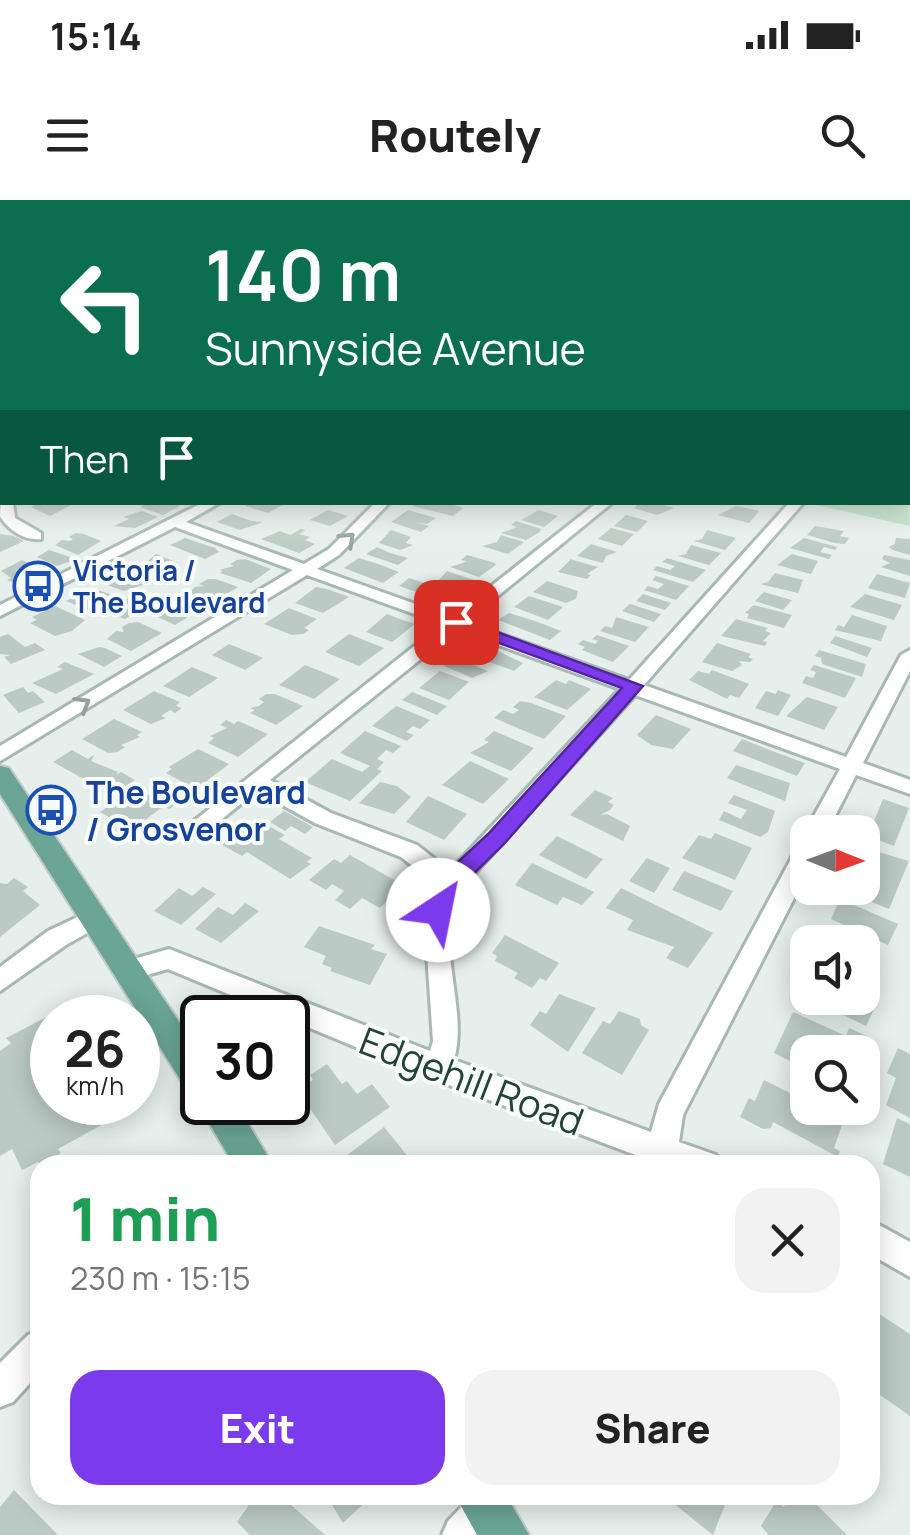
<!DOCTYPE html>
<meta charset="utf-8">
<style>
body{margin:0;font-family:Manrope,sans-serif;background:#f2f2f2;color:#222;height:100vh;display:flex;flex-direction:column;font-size:38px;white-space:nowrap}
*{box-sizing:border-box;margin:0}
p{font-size:32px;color:#767676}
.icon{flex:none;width:55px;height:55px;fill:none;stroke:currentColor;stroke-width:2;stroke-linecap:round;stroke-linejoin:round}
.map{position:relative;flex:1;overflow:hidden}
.side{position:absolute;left:30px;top:955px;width:850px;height:350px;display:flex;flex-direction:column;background:#fff;border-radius:30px;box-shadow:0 5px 25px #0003}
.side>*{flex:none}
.guide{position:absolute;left:0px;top:0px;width:910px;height:305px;box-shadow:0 5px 25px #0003;background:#0b6e4f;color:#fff;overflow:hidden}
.needle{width:65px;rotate:91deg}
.controls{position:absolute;left:790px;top:615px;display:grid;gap:20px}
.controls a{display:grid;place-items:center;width:90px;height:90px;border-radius:20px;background:#fff;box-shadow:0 5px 25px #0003;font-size:50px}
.speed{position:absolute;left:30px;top:795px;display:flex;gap:20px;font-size:50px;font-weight:700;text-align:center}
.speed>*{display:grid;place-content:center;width:130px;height:130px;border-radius:50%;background:#fff;box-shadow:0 5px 25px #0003;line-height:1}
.speed small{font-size:25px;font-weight:400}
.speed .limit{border:5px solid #111;border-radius:15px;background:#fff;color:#111}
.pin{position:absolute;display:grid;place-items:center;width:85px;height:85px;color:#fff;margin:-42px;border-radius:20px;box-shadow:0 5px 15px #0006}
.me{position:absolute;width:110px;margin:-55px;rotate:34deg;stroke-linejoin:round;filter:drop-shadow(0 0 8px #0008)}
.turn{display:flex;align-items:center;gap:35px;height:210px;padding:0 40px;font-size:45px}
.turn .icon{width:130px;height:130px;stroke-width:2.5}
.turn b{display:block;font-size:70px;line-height:85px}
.then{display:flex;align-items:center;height:95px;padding:0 40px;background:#0003;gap:20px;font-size:38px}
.round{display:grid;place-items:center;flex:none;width:105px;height:105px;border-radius:30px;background:#f2f2f2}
.head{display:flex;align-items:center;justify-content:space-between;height:170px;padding:0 40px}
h1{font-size:60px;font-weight:800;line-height:75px;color:#1e9e55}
.action{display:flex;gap:20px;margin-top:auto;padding:20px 40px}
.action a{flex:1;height:115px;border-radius:30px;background:#7c3aed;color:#fff;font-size:40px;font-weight:800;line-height:115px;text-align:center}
.action a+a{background:#f2f2f2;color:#222}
.status{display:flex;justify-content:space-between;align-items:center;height:70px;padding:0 50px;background:#fff;direction:ltr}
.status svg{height:28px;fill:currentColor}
header{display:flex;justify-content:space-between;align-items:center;height:130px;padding:0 40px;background:#fff;font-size:45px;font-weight:800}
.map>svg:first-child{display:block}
.green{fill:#bfe0c8}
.building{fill:#bbcac4}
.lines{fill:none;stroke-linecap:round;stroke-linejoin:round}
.minor-casing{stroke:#a8b8b2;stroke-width:6}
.major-casing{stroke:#c2cac8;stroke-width:4}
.minor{fill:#fff;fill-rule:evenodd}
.major{fill:#6aa596;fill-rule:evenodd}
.oneway{stroke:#92a09c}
.route{fill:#7c3aed;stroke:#51269a;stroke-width:2.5}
.labels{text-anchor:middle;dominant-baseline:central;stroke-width:8;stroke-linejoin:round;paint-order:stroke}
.far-transit-label{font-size:28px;font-weight:bold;fill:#164399;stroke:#f7fbf9;text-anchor:start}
.transit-label{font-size:32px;font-weight:bold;fill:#164399;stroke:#f7fbf9;text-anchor:start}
.near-street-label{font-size:38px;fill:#24423a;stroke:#f7fbf9}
</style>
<div class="status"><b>15:14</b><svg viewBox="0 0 49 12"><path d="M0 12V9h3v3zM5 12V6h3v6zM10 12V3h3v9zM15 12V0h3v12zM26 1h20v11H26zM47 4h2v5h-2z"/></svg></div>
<header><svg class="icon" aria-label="menu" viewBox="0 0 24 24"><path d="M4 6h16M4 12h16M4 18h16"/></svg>Routely<svg class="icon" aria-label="search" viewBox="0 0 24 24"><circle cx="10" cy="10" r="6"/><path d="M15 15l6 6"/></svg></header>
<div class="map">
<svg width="910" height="1335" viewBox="0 0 910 1335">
<rect width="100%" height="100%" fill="#e6efeb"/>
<path class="green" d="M908,283L910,326L808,303L908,302Z"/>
<path class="building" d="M41,302H77L50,316L31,307Z
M149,302H169L180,306L163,315L140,307Z
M252,302H288L268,313L245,306Z
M418,302H445L463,308L453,316L412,306Z
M641,302L664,305L674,308L657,315L634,308Z
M736,306L759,311L749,323L718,315Z
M328,310L348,316L330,326L310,320Z
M408,310L436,318L427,324L415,322L429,326L421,332L391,322Z
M539,310L558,316L544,327L521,320Z
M142,311L158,317L135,328L114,326L129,319L123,317Z
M232,314L251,321L263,322L240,330L217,322Z
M626,315L648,321L637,332L614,326Z
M516,321L541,329L540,332L526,340L501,333L517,327L511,325Z
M815,326L844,331L840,336L849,338L845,344L835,343L807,335Z
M611,328L634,334L622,346L598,339Z
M301,329L306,330L299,334L310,337L305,340L315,344L299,353L261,339L280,331L290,335Z
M391,330L411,337L406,343L413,345L400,350L379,343Z
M707,330L736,338L725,350L694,341L702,339Z
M76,333L84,334L101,341L78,355L55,345L62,340L70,341L73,339L69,337Z
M0,334L14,336L24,341L0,352Z
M501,335L524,342L508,354L482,346L497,342Z
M185,338L215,348L219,352L205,359L170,345Z
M804,338L837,347L835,350L824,347L820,352L832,355L829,359L790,348Z
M896,338L910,339V355L892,350L889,347L895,344Z
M591,344L617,352L606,356L603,363L577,356Z
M691,345L721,353L709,365L678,356L686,354Z
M377,347L390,353L408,358L398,365L366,354Z
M49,350L73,358L72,361L57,366L37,357Z
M156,354L178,363L159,373L142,366Z
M792,354L818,361L811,374L777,365Z
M467,355L495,363L496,365L479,377L450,367L463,363L466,361L461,360Z
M884,355L910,360V376L881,367L890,363L882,359Z
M359,358L378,364L399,372L383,383L344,368Z
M667,358L706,370L693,382L653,370L657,366L670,370L675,366L662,362Z
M245,359L271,369L251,383L220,373L223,371L219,370L234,366L230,364L237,360Z
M571,359L573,360L598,367L587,374L591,375L587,379L558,372Z
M22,360L45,370L16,383L7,380L11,378L1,371Z
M131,368L152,377L143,381L148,383L124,391L107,385L110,383L105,381Z
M447,371L474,380L462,390L438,381Z
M775,373L803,380L798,393L760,384L768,382Z
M877,374L910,383L905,398L868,388Z
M656,376L689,386L676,400L644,390L648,386L658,389L664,384L652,380Z
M409,378L434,386L457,394L445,402L399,386Z
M208,379H216L238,387L210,404L187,395L195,387L204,386L199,384Z
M547,381L578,391L576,399L566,403L533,392Z
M316,387L327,389L349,397L323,413L295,403Z
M93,388L117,397L111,400L115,402L100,406L104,408L95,413L66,401Z
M764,392L788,399L792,400L783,410L755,401Z
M643,394L671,403L665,410L636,401Z
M865,394L902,405L894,420L850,407Z
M529,396L563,407L548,420L514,407Z
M129,398L140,402L133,405L142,409L125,419L115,416L132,406L122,402Z
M180,400L201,409L175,425L147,412Z
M630,404L661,414L654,422L622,411Z
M754,405L792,415L784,428L747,418L749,414L745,413Z
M55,406L85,420L72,431L55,436L30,423L37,420L32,417Z
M289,408L317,419L304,428L309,430L303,434L292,435L264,424Z
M509,413L535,421L561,431L550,440L498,420Z
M387,414L400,419L415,424L392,442L366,432Z
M852,415L887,426L881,441L835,430L838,425L844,427Z
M616,417L649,427L635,442L600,431L605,426L612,428Z
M736,419L768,428L765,431L771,433L763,441L767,442L765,446L721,436Z
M138,422L162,433L131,451L107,439L116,431L124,432L122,427L129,423Z
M8,434L25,447L35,443L45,450L11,464L4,457L10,455L0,454V437Z
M349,434L384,448L359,466L325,452Z
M597,435L629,446L613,462L582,450L585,447L578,444L583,440L595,444L598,441L592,439Z
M835,436L872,448L867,457L830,443Z
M717,443L751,454L748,457L753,459L750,462L739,461L742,465L732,471L702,462Z
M229,444L263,458L245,470L212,455Z
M472,444L491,448L523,463L514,471L461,452Z
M99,447L105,448L122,456L104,467L78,454Z
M819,450L866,464L862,477L822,464L821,458L815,456Z
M456,458L488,471L472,478L444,466Z
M65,462L94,474L56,494L32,483L63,469L57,467Z
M305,465L340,479L314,499L279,485Z
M814,465L856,478L845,498L802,483L806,476L813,478L816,472L810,470Z
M192,467L218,478L189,497L163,486Z
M712,470L749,484L739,498L730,495L727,499L689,480L698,471L709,474Z
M440,471L469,482L449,500L419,488Z
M556,480L566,484L569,480L591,489L567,510L534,497Z
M23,487L28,493L33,491L45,502L19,513L3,495Z
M778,490L791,495L778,516L755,508L766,491L776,494Z
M154,491L180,502L176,506L182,508L175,513L170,510L161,516L166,518L151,524L123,510Z
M412,492L447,506L437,515L402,500Z
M266,494H275L303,506L276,525L250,513L255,510L250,508L259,506L264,502L259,499Z
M807,497L838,507L824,530L786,516Z
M520,501L531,503L566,516L544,539L494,518L503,510L513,514L519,510L513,507Z
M396,506L430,520L420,529L413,526L406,532L414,535L407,541L372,526Z
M656,515L691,529L673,549L651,545L637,535Z
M114,519L142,532L137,535L140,537L121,545L125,547L118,552L108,553L82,539Z
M226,520L234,524L238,521L268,534L238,557L208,543L214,538L210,536L227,528L220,525Z
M365,531L401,546L393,553L386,550L377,559L384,562L377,569L382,571L350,601L305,582L332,559L362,572L370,566L340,553Z
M494,531L534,548L511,571L470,553L489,542L484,540Z
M742,539L772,551L805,563L797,576L733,551Z
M198,549L229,564L196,589L166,573L172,569L169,567Z
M72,550L88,559L95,554L91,561L118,572L116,575L121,572L135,580L121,589L109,582L100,588L53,562Z
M470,561L509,579L483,604L442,585Z
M736,565L790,583L785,601L727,578Z
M380,582L397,586L411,597L394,614L359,603Z
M135,587L157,600L165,595L179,603L169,609L164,606L123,636L108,627L116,621L100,612Z
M595,590L613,598L608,602L614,605L610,610L600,615L607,614L630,626L623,641L570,615Z
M734,595L775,611L768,632L760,637L719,620L724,611L741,619L747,610L728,603Z
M428,596L467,614L444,640L406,622Z
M883,599L909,608L894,646L868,636Z
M284,611L313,627L305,634L291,626L285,631L270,622Z
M258,620L285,635L279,639L312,658L307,662L311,664L290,679L247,652L242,656L222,645L247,624Z
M715,633L752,648L735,680L682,658L699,635L711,639Z
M557,636L603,659L586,679L539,655Z
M865,648L909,661L889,709L850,693L847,688H862Z
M350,655L403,685L380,708L362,698L350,709L335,700L344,691L332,684L326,690L309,680L334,659L341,663Z
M647,658L670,668L654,693L629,681Z
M532,663L594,692L582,705L563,697L557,705L515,685Z
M684,671L733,691L721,711L672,690Z
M14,678L28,687L23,691L40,705L0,737V683L7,684Z
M203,687L216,694L181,725L154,711L179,688L192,696Z
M621,688L713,733L688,768L666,758L674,747L627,730L633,720L606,708Z
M840,699L898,724L888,745L831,719Z
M245,703L259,711L221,743L195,729L218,707L233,715Z
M319,726L375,745L371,749L387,754L370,785L330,771L332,768L322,764L326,756L304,747Z
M505,735L559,763L546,781L540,778L532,788L514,778L518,773L495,761L497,756L492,753Z
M862,748L880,755L870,779L862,776Z
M559,794L596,808L568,852L530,825L540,811L546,814Z
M808,798H862L875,807L866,826Z
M62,809L66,818H52V902H122L107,912L105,923L58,949L61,953L42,965L38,962L22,970L12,949L0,956V851L11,843L6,838Z
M619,811L640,819L641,825L649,830L622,875L582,853L603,821L610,824Z
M793,812L846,836L849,828L869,837L864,852H808V870L774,853Z
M898,848L910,854V918L886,905L896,878L887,873Z
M327,864L342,884L347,881L357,894L372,884L390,907L335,945L297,890L313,880L310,875Z
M764,880L802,899L808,897V908H828L845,916L834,948L840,951L838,957L773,922L771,928L763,929L740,917L749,898L755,901Z
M897,918L910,924V977L883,964Z
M384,927L415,965H347L342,959Z
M870,1108L910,1134V1216L870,1188Z
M14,1290L58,1335H0V1307Z
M256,1295H268L276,1303L282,1297L325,1335H250L237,1322Z
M326,1295H373L343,1323Z
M663,1295H729L713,1335Z
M791,1295H807L847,1335H769L761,1326L777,1300L784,1307Z"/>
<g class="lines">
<g class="minor-casing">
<path id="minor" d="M908,193H910V200H908Z
M908,232H910V238H908Z
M1,299L2,302H13L15,318L41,333V339C25,341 8,330 0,316Z
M204,302H221L186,322L304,364L329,349L376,302H390L339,355L317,369L452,417L598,302H613L466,422L629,480L790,302H804L644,485L846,557L901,455L910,450V471L863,563L910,580V594L856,575L827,632H808V636L805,632L840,569L635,495L465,684C428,735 470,804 454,860L651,932L659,904L797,648L808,640V671L683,915L679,942L716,955L720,965H662L428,877L168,769L129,780L120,777L116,770L120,763L169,749L430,851L433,841L425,725L439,687L401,657L315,623L257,591L203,634L195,637L184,629L442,424L307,375L0,561V546L293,370L175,327L0,416V405ZM457,430L620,489L450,671L417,645L331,613L270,580Z
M95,709L103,712L107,718L103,724L66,745L0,791V767L48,731Z
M870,1020L910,1042V1077L870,1054Z
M40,1130V1172L13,1202L0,1207V1163L28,1135Z
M473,1295H501L506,1308L489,1335H442L448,1321Z"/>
</g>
<g class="major-casing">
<path id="major" d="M0,566L9,568L202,856V902H235L273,965H234L203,913L199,899L190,895L0,594Z
M455,1295H506L529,1335H477Z"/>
</g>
<use href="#minor" class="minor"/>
<use href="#major" class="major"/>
</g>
<defs><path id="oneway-chevron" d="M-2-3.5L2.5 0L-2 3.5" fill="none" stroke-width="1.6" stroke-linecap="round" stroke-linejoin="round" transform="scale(2.5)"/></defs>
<g class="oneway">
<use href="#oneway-chevron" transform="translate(348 339) rotate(-43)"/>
<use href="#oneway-chevron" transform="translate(83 504) rotate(-31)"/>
</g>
<linearGradient id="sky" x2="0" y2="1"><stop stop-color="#84bce0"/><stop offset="0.47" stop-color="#f4f8f6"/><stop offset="1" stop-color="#f4f8f6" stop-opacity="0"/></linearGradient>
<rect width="910" height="355" fill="url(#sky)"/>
<path class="route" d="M450,419H462L643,486L503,645L459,688L447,716H430L426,710L442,677L488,634L622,488L450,425Z"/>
<defs>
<g id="bus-ring" transform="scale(2.5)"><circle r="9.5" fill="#f7fbf9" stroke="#1a4fb4" stroke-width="1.5"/><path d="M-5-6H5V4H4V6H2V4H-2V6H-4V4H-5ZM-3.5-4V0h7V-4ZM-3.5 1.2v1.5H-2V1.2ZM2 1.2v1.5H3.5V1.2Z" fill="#1a4fb4"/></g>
</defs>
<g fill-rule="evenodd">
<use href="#bus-ring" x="38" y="386"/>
<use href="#bus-ring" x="51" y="610"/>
</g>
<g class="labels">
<g class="far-transit-label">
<text x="73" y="370">Victoria /<tspan x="73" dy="32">The Boulevard</tspan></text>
</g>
<g class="transit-label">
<text x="86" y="592">The Boulevard<tspan x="86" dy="37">/ Grosvenor</tspan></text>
</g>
<g class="near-street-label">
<text transform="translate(472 880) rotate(21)">Edgehill Road</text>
</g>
</g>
</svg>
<div class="controls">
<a><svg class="needle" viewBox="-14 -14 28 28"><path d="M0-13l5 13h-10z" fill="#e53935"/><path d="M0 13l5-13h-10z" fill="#767676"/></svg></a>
<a><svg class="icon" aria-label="sound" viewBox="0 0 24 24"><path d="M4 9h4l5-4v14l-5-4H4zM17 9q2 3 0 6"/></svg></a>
<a><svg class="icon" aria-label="search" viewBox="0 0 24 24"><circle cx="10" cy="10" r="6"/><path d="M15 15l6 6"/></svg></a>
</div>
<div class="speed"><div>26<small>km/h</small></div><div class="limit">30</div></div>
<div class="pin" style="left:456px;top:422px;background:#d93025"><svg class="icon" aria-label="arrive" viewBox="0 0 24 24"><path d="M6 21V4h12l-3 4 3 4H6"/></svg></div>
<svg class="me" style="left:438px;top:710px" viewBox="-20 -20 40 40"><circle r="19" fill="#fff"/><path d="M0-13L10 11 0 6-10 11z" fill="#7c3aed"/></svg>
<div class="guide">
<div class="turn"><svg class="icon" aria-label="left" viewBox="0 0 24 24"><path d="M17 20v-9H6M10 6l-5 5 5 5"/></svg><div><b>140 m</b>Sunnyside Avenue</div></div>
<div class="then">Then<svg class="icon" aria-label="arrive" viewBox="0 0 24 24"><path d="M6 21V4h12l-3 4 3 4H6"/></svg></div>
</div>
<section class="side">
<div class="head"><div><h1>1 min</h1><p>230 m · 15:15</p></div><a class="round"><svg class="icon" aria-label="close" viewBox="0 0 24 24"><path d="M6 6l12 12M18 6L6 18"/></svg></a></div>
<div class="action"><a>Exit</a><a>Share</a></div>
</section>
</div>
